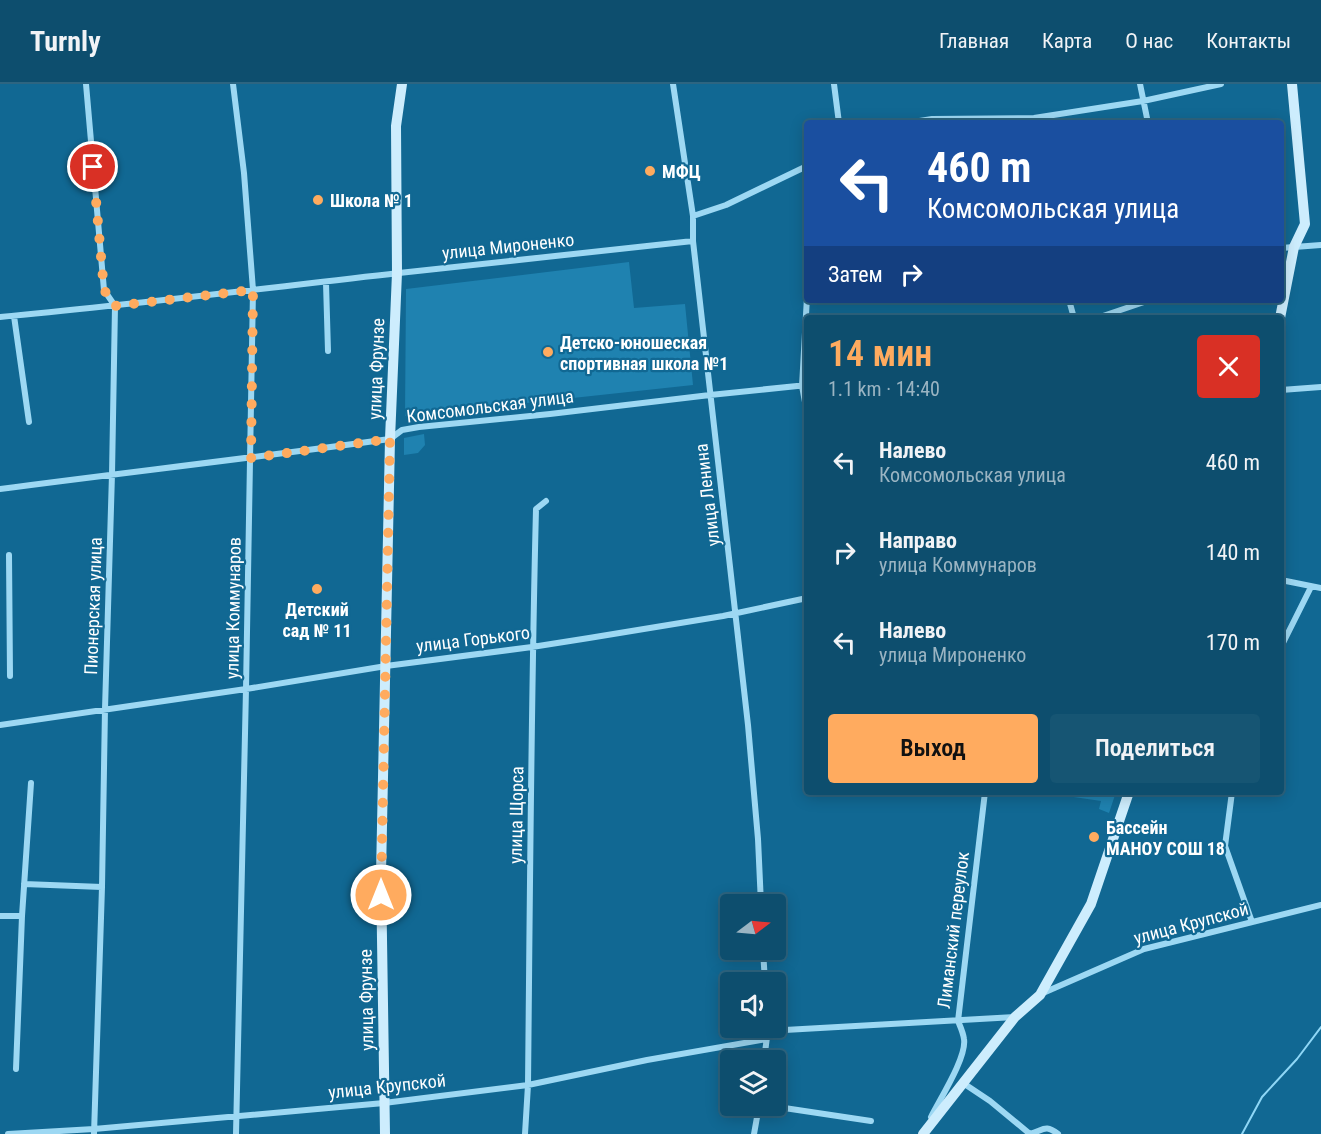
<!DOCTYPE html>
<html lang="ru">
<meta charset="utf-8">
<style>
body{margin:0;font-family:"Roboto Condensed",sans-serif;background:#165573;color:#f1f3f6;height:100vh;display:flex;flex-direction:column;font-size:22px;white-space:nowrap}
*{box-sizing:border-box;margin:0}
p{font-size:20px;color:#9ab4c2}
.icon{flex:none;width:33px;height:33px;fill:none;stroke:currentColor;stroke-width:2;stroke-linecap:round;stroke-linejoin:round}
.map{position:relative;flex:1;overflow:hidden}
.details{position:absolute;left:804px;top:231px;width:480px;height:480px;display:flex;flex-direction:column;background:#0d4e6e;border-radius:6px;box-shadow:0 3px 15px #0003,0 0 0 2px #2d6581}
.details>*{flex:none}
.guide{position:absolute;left:804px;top:36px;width:480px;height:183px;border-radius:6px;box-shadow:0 3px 15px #0003,0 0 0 2px #2d6581;background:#1a4fa0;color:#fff;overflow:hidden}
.needle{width:39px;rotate:74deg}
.buttons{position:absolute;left:720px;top:810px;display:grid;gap:12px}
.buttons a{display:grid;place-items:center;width:66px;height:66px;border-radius:6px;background:#0d4e6e;box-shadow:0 3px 15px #0003,0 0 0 2px #2d6581;font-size:30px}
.pin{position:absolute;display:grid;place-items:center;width:51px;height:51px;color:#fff;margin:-26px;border:3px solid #fff;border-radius:50%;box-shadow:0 2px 6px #0007}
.me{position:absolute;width:66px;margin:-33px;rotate:0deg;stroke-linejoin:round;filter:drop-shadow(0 0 4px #0008)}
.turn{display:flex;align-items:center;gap:21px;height:126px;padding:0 24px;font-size:27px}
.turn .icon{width:78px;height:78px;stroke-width:2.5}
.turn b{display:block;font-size:42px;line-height:51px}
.then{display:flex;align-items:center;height:57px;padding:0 24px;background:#0003;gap:12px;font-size:22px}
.round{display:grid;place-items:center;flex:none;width:63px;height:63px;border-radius:6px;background:#165573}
.headline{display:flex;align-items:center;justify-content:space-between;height:102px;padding:0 24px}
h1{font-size:36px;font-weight:600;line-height:45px;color:#ffab5f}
.cta{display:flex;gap:12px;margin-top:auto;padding:12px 24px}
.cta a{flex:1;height:69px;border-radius:6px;background:#ffab5f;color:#111;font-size:24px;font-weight:600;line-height:69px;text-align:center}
.cta a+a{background:#165573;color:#f1f3f6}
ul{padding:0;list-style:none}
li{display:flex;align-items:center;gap:18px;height:90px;padding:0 24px}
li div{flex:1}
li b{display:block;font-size:22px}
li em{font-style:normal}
header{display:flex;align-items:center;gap:36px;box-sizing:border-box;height:84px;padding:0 30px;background:#0d4e6e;border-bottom:2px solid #2d6581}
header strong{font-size:28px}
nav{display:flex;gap:33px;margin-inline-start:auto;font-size:21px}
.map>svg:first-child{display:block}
.green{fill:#1f82b0}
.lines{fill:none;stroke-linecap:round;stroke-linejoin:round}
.stream{stroke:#8fd7f6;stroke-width:2}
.minor{stroke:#9dd8f3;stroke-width:6}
.secondary{stroke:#cdedfd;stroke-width:10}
.route{stroke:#ffab5f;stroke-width:10;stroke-dasharray:0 18}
.poi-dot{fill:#ffab5f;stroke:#116893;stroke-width:2}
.labels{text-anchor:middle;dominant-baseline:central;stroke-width:4.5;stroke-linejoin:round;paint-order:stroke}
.poi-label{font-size:18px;font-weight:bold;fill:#fff;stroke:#116893;text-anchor:start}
.street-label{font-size:18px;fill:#fff;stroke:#116893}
</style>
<header>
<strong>Turnly</strong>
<nav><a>Главная</a><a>Карта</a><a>О нас</a><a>Контакты</a></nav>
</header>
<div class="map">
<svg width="1321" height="1050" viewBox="0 0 1321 1050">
<rect width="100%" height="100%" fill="#116893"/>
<path class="green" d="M629,178L634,224L685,220L693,301L405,332L406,205Z
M424,350L425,361L418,369L404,371V354Z
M1054,708H1116L1109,729L1099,725L1101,717L1060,711Z"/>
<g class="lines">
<path class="stream" d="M1242,1050L1262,1013L1297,975L1321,943"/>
<path class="minor" d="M86,0L104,206L115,222L112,390L105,625L102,803L94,1050
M233,0L244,89L253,206L246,605L236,1050
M673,0L693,132V157L748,641L758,755L761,820
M834,0L839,39
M1140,0L1148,39
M907,39L932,35L1034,34L1143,17L1221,0
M693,132L726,121L807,82
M1281,164L1321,161
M326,199L328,267
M807,213L802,302L807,329
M1069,216L1074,234
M14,232L29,338
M0,233C133,221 266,204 399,189C497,178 595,168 693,157
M1097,234L1150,216
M1281,306L1321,303
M0,405C130,388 260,373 390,355L402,346L419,343L550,330L710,311L807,301
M9,471L10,592
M1281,496L1321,504
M1281,563L1311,503
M0,641L246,605L386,582L532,563L589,554L723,532L807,514
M1232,708L1225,762L1252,838
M24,800L102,803
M0,832H22
M763,866L765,898
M1043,909L1144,865L1321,821
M767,947L1015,933
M764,976L767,953
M16,985L22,832L31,699
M963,999L990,1017L1030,1050C1044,1046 1045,1040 1058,1050
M771,1022L871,1037
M931,1033C940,1015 967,973 964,955C963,948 960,942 958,937L985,708
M8,1050L94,1045L384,1019L528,1001L647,976L767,955
M525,1050L528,1001C530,809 531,617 536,425L546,417
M754,1050L759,1022"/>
<path class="secondary" d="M1280,234L1294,163L1305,140L1292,0
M385,1050L381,790L390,355L397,189L396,42L402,0
M923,1050L1015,933L1040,911L1091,820L1129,708"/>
</g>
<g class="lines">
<path class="route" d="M93,83L104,206L115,222L253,206L251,374L390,355L381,811"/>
</g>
<g class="poi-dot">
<circle cx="650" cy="87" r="6"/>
<circle cx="318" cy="116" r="6"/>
<circle cx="548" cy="268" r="6"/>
<circle cx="317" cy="505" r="6"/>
<circle cx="1094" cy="753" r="6"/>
</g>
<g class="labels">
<g class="poi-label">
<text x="662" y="87">МФЦ</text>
<text x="330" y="116">Школа № 1</text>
<text x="560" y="258">Детско-юношеская<tspan x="560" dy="21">спортивная школа №1</tspan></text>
<text x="317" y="525" text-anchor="middle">Детский<tspan x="317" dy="21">сад № 11</tspan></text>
<text x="1106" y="743">Бассейн<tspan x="1106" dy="21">МАНОУ СОШ 18</tspan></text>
</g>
<g class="street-label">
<text transform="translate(508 162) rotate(-6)">улица Мироненко</text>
<text transform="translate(376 285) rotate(-88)">улица Фрунзе</text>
<text transform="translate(490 322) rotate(-7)">Комсомольская улица</text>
<text transform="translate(707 411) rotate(-97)">улица Ленина</text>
<text transform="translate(93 522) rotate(-88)">Пионерская улица</text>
<text transform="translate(233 524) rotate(-89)">улица Коммунаров</text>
<text transform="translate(473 555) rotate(-7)">улица Горького</text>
<text transform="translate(516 731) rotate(-89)">улица Щорса</text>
<text transform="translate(1191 839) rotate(-15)">улица Крупской</text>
<text transform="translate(953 846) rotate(-83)">Лиманский переулок</text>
<text transform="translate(366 916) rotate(-91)">улица Фрунзе</text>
<text transform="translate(387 1002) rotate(-6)">улица Крупской</text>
</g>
</g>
</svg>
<div class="buttons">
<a><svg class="needle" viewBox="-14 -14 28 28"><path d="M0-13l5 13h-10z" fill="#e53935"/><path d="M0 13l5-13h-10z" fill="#9ab4c2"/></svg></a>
<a><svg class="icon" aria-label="sound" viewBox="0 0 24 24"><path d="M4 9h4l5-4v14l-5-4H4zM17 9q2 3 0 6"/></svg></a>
<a><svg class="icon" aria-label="layers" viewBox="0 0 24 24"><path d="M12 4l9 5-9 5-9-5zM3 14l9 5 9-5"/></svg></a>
</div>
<div class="pin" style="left:93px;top:83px;background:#d93025"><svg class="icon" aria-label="arrive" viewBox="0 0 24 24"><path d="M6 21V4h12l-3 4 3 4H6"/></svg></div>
<svg class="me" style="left:381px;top:811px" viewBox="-20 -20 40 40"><circle r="17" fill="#ffab5f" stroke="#fff" stroke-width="3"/><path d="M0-11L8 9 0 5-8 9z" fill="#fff"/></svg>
<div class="guide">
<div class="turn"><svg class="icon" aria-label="left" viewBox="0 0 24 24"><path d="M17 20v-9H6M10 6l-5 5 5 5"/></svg><div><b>460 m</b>Комсомольская улица</div></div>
<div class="then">Затем<svg class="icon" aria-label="right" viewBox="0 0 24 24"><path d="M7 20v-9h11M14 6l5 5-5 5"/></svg></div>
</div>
<section class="details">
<div class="headline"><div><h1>14 мин</h1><p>1.1 km · 14:40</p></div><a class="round" style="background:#d93025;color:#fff"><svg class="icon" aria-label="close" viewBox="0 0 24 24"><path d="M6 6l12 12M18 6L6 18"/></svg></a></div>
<ul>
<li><svg class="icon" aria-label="left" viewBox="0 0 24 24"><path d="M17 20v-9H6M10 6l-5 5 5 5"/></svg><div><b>Налево</b><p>Комсомольская улица</p></div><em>460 m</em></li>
<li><svg class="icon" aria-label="right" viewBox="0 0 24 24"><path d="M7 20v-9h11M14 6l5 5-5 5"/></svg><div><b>Направо</b><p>улица Коммунаров</p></div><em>140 m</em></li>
<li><svg class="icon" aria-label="left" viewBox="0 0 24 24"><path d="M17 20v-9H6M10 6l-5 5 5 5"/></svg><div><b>Налево</b><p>улица Мироненко</p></div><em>170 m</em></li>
</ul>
<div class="cta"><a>Выход</a><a>Поделиться</a></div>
</section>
</div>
